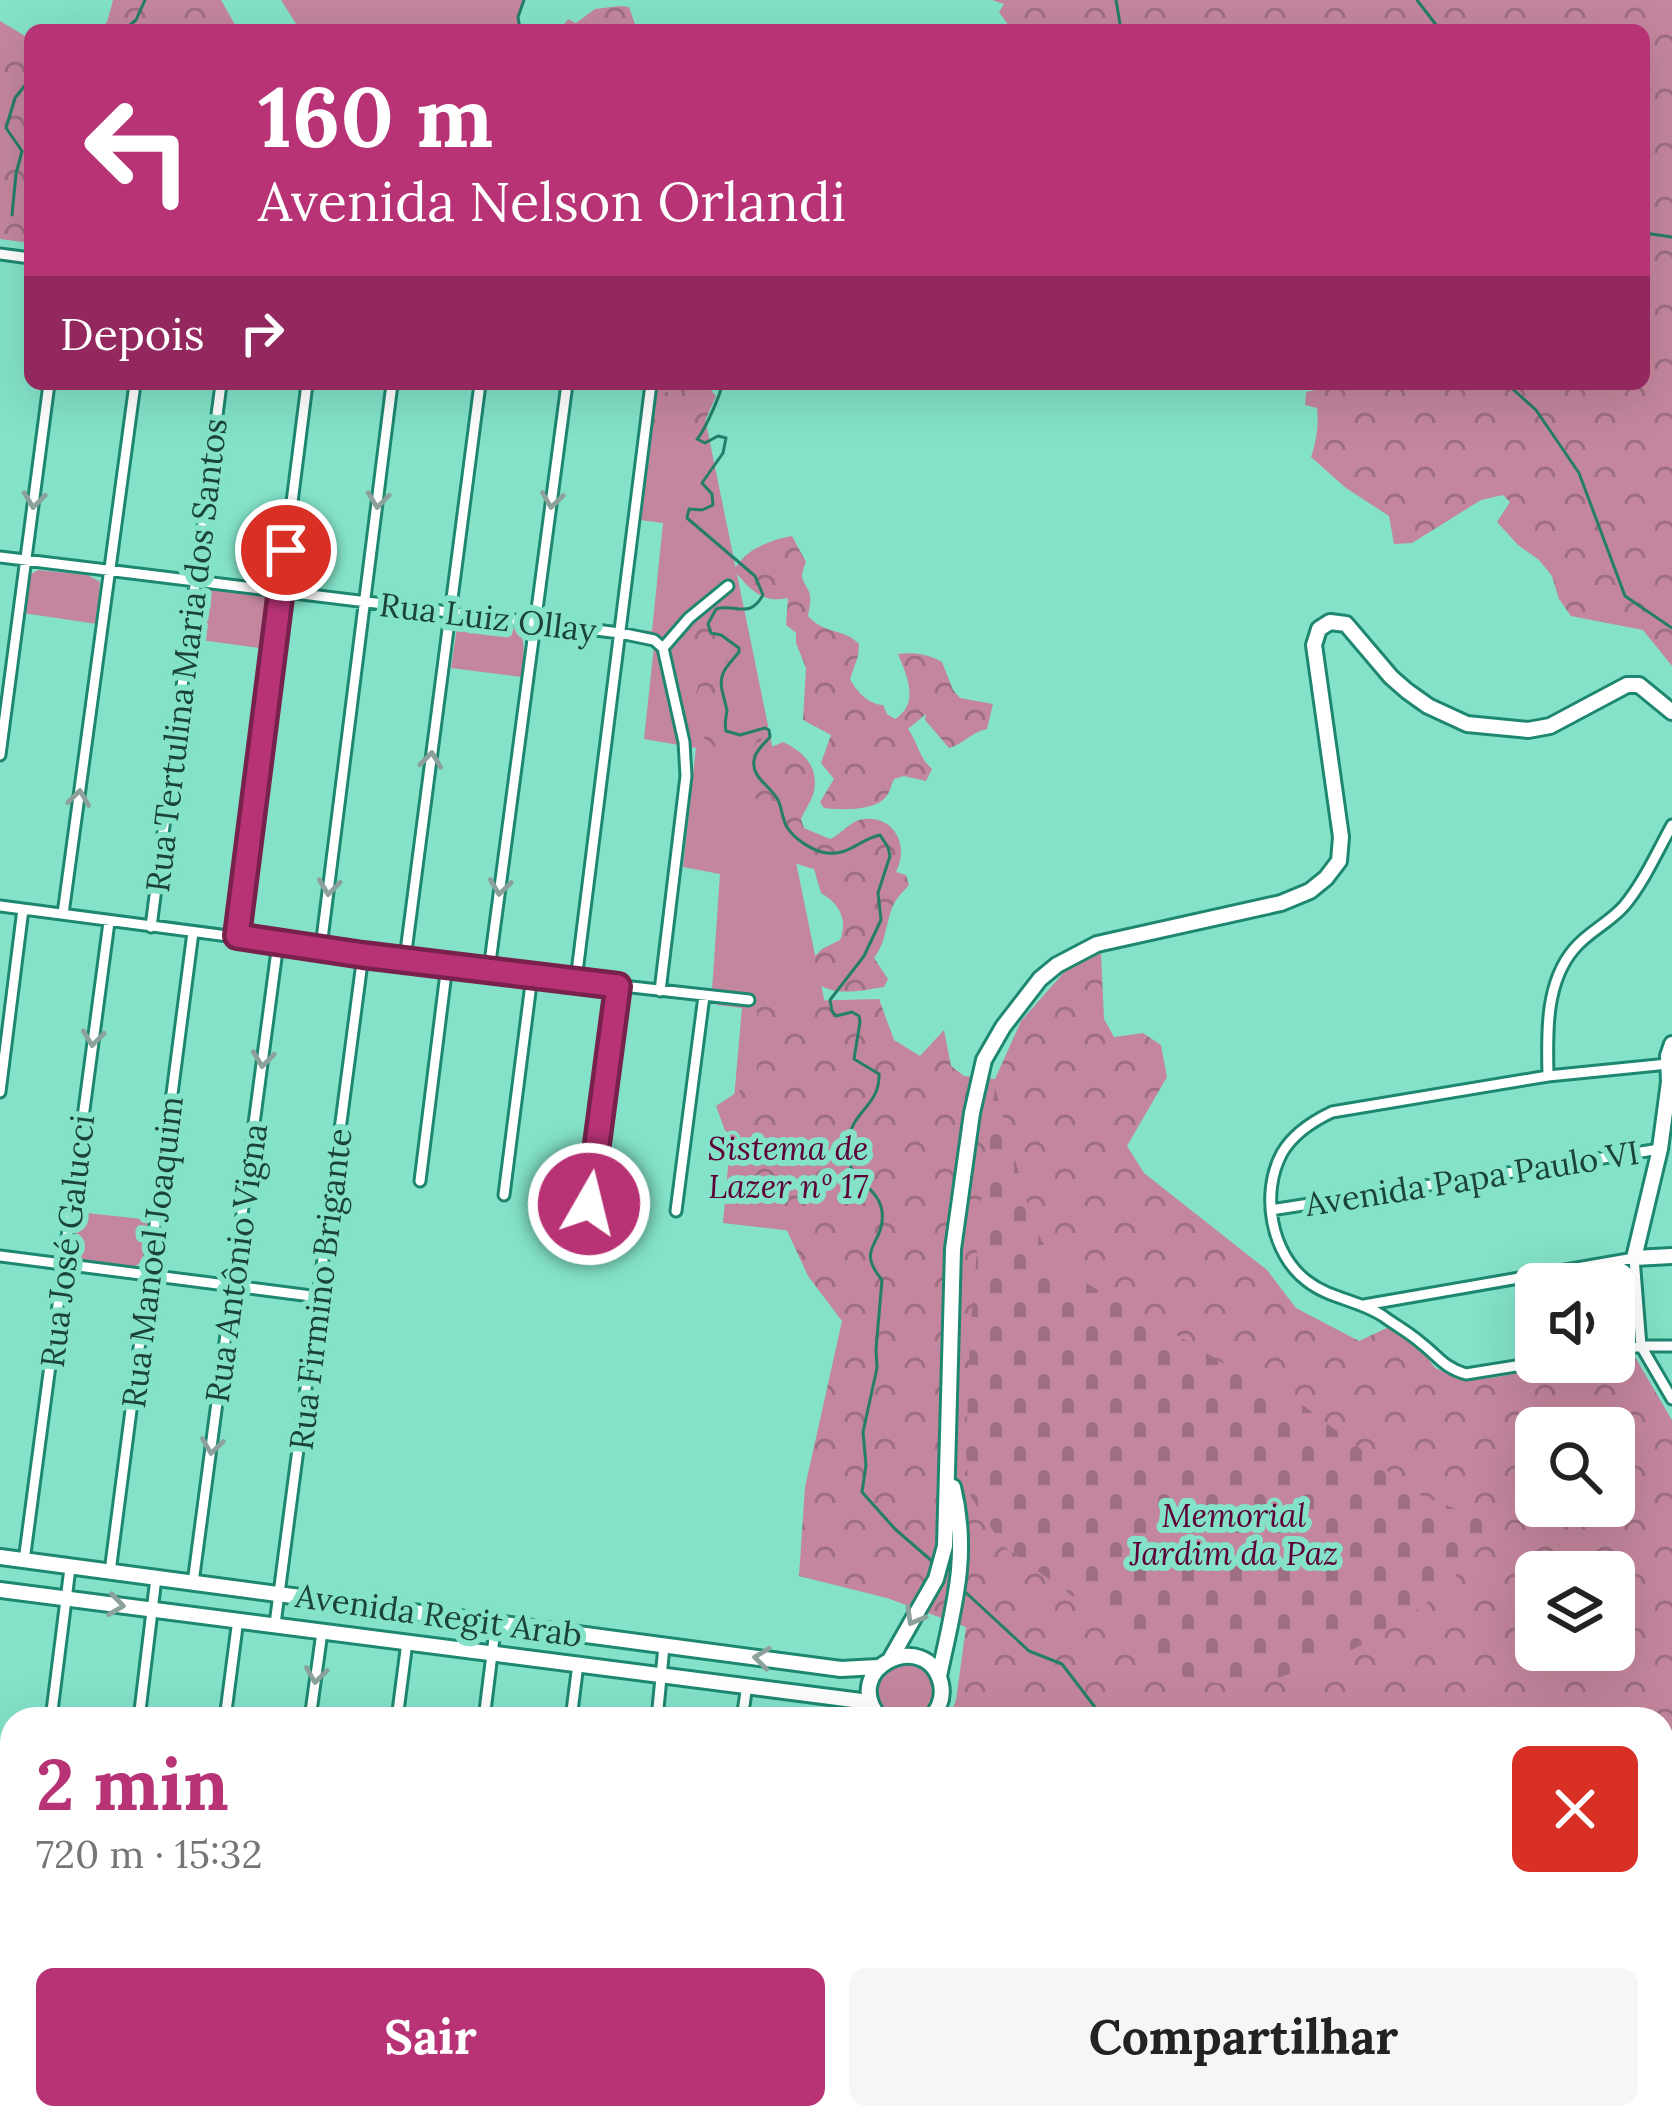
<!DOCTYPE html>
<html lang="pt">
<meta charset="utf-8">
<style>
body{margin:0;font-family:Lora,serif;background:#f6f6f6;color:#222;height:100vh;display:flex;flex-direction:column;font-size:45px;white-space:nowrap}
*{box-sizing:border-box;margin:0}
p{font-size:39px;color:#767676}
.icon{flex:none;width:66px;height:66px;fill:none;stroke:currentColor;stroke-width:2;stroke-linecap:round;stroke-linejoin:round}
.map{position:relative;flex:1;overflow:hidden}
.sheet{position:absolute;left:0px;top:1707px;width:1674px;height:423px;display:flex;flex-direction:column;background:#fff;border-radius:36px 36px 0 0;box-shadow:0 12px 48px #0002}
.sheet>*{flex:none}
.top-card{position:absolute;left:24px;top:24px;width:1626px;height:366px;border-radius:18px;box-shadow:0 12px 48px #0002;background:#b83376;color:#fff;overflow:hidden}
.buttons{position:absolute;left:1515px;top:1263px;display:grid;gap:24px}
.buttons a{display:grid;place-items:center;width:120px;height:120px;border-radius:18px;background:#fff;box-shadow:0 12px 48px #0002;font-size:60px}
.pin{position:absolute;display:grid;place-items:center;width:102px;height:102px;color:#fff;margin:-51px;border:6px solid #fff;border-radius:50%;box-shadow:0 3px 12px #0007}
.me{position:absolute;width:132px;margin:-66px;rotate:8deg;stroke-linejoin:round;filter:drop-shadow(0 0 9px #0008)}
.turn{display:flex;align-items:center;gap:42px;height:252px;padding:0 36px;font-size:54px}
.turn .icon{width:156px;height:156px;stroke-width:2.5}
.turn b{display:block;font-size:84px;line-height:102px}
.then{display:flex;align-items:center;height:114px;padding:0 36px;background:#0003;gap:24px;font-size:45px}
.round{display:grid;place-items:center;flex:none;width:126px;height:126px;border-radius:18px;background:#f6f6f6}
.head{display:flex;align-items:center;justify-content:space-between;height:204px;padding:0 36px}
h1{font-size:72px;font-weight:700;line-height:90px;color:#b83376}
.button{display:flex;gap:24px;margin-top:auto;padding:24px 36px}
.button a{flex:1;height:138px;border-radius:18px;background:#b83376;color:#fff;font-size:48px;font-weight:700;line-height:138px;text-align:center}
.button a+a{background:#f6f6f6;color:#222}
.map>svg:first-child{display:block}
.green{fill:#c4869e}
.forest{fill:url(#forest-crowns);fill-rule:evenodd}
.cemetery{fill:url(#cemetery-stones)}
.lines{fill:none;stroke-linecap:round;stroke-linejoin:round}
.stream{stroke:#247e69;stroke-width:3}
.street-casing{stroke:#1d8770;stroke-width:15}
.secondary-casing{stroke:#1d8770;stroke-width:20}
.street{stroke:#fff;stroke-width:9}
.secondary{stroke:#fff;stroke-width:14}
.oneway{stroke:#8da19c}
.route-casing{stroke:#78214d;stroke-width:30}
.route{stroke:#b83376;stroke-width:21}
.labels{text-anchor:middle;dominant-baseline:central;stroke-width:12;stroke-linejoin:round;paint-order:stroke}
.street-label{font-size:33px;fill:#1b4339;stroke:#83e2c8}
.park-label{font-size:33px;font-style:italic;fill:#5d0136;stroke:#83e2c8}
</style>
<div class="map">
<svg width="1672" height="2128" viewBox="0 0 1672 2128">
<defs>
<pattern id="forest-crowns" width="20" height="18" patternUnits="userSpaceOnUse" patternTransform="scale(3)"><rect width="20" height="18" fill="#c4869e"/><path d="M2 6a3 3 0 1 1 6 0M12 15a3 3 0 1 1 6 0" fill="none" stroke="#9e6f82"/></pattern>
<pattern id="cemetery-stones" width="16" height="16" patternUnits="userSpaceOnUse" patternTransform="scale(3)"><rect width="16" height="16" fill="#c4869e"/><path d="M2 7V4a2 2 0 0 1 4 0v3zM10 15v-3a2 2 0 0 1 4 0v3z" fill="#9e6f82"/></pattern>
</defs>
<rect width="100%" height="100%" fill="#83e2c8"/>
<path class="green" d="M281,0H524L518,17L520,30H300Z
M652,384H698L847,1111L862,1239L723,1223L742,1008L717,1005L712,990L720,874L683,867L696,748L644,739L654,646L624,640L626,629L652,631L663,523L640,520Z
M38,570L88,575L100,582L97,624L23,613L28,576Z
M209,588L260,594L271,601L267,649L193,639L199,595Z
M465,623C520,628 528,616 522,677L451,668L457,627Z
M78,1212L151,1220C144,1281 138,1268 83,1262L77,1258L74,1244Z
M876 1691a30 30 0 1 1 60 0a30 30 0 1 1-60 0Z
M0,1823L12,1824V1924L0,1927Z"/>
<path class="forest" d="M113,0H221L238,30H100L107,22Z
M992,0H1672V666L1643,630L1571,616L1559,599L1552,576L1539,560L1518,545L1497,522L1510,502L1503,495L1481,500L1412,543L1394,544L1389,516L1346,488L1311,457C1316,441 1319,426 1317,408L1305,405L1306,392L1324,388L1326,384H1644V30H1092L1021,24L1009,26L999,12L1004,4Z
M620,6L629,7L637,30H565L562,27L568,19L576,23L595,9Z
M0,21L30,39V243L0,239Z
M694,384H706L716,396L701,430L692,442L664,434L649,433L654,405L665,392H678Z
M792,536L806,562C799,579 802,577 809,592C812,599 809,609 808,616C825,635 844,628 859,644L858,656L850,679C857,692 868,704 883,705L887,714L895,719C920,703 907,676 898,654C915,652 927,654 942,662L953,690L960,698L993,704L987,729C971,732 964,744 949,748L925,720L926,714L908,729C918,743 919,758 932,769L926,781L904,776L894,779C891,785 890,793 885,798C873,811 839,810 824,808L820,802L834,779L821,763L831,735L803,720L806,668L796,643V633L786,625L788,598C763,604 749,589 734,570C746,549 770,540 792,536Z
M702,618L718,627L734,648L720,673L718,683L724,711L720,718L722,734L738,740L755,735L761,738L762,741L756,743L751,754L762,757L772,747L783,742C803,751 819,767 814,791C812,800 805,810 801,819L804,828L830,839C842,834 851,820 864,819C896,816 909,847 896,872L906,875L909,885C902,893 894,900 891,911C885,928 886,942 874,958L888,979L884,987C858,991 834,998 813,980L812,959L822,949L840,940C848,920 840,904 821,893L814,869C760,855 782,836 763,801L752,797L745,770L748,760C739,756 728,755 720,750C682,730 694,694 706,662L696,651H689L681,644V635Z
M1101,953L1104,1019L1114,1037L1143,1033L1161,1045L1167,1077L1127,1146L1144,1173L1267,1270L1296,1308L1359,1341L1389,1327L1419,1346L1435,1368L1459,1378H1491L1579,1362H1614V1356L1632,1352L1672,1420V2128H826L830,2118H1662V1719H949L956,1700L966,1627L887,1598L799,1576L805,1487L842,1321L808,1276L784,1224L727,1136L716,1106L757,1079V1002L879,999L894,1040L920,1056L944,1030L951,1066L964,1076L995,1079L1021,1021L1066,970ZM1536,1428H1614V1506H1536ZM1536,1572H1614V1650H1536Z"/>
<path class="cemetery" d="M995,1088L1034,1227L1055,1264L1122,1305L1161,1325L1229,1367L1304,1406L1371,1457L1411,1491L1490,1523L1448,1587L1385,1633L1321,1665L1242,1688L1185,1677L1004,1547L969,1494L966,1450L970,1334L983,1179Z"/>
<g class="lines">
<path class="stream" d="M1116,0L1121,30
M1417,0L1440,30
M124,30L136,20L145,0
M520,30L518,17L524,0
M12,215L16,174L22,151L6,128L15,98L30,79
M1644,233L1672,237
M722,384C721,394 704,432 697,439L705,443L718,436L726,438L723,453L702,483L712,494L713,505L702,510L689,509L687,518L755,576L763,595C749,620 736,603 716,609L708,624L711,633L721,635L739,648V652C729,665 718,672 722,690C722,691 727,709 727,711C726,718 724,724 726,731L740,735L765,728L769,730L770,737C764,744 755,751 754,760C751,778 771,786 778,800C782,808 782,819 787,827C794,839 814,852 827,853C849,856 860,839 880,835L888,847L890,856L878,893L881,920L864,956L830,1000L832,1011L836,1016L852,1012L859,1016L860,1022L854,1059L879,1074C880,1105 854,1110 848,1139C840,1180 878,1183 882,1211C886,1245 854,1246 882,1280L876,1349L877,1368L863,1432L866,1465L862,1492L895,1529L933,1562
M1507,384L1536,410L1579,473L1625,596L1672,628
M962,1589L1029,1651L1062,1664L1104,1719
M1156,2128L1159,2118"/>
<g class="street-casing">
<path id="street" d="M0,254L30,258
M0,557L620,633L654,640L663,648
M663,648L689,618L728,586
M0,755L49,384
M0,906L532,976L749,1000
M63,914L135,384
M151,927L221,384
M237,936L307,384
M321,947L392,384
M405,959L480,384
M489,970L567,384
M576,980L651,384
M660,991L686,776L684,742L663,648
M1548,1076C1547,1034 1545,983 1574,949C1588,932 1609,923 1624,906C1644,882 1657,852 1672,825
M0,1092L23,909
M420,1181L447,965
M504,1195L532,976
M588,1204L618,985
M1271,1210L1660,1149
M676,1211L704,996
M0,1256L319,1297
M1364,1305L1634,1258L1641,1346L1672,1399
M1614,1351L1641,1346H1672
M1541,1362L1466,1374C1444,1368 1438,1356 1421,1343C1410,1333 1395,1325 1383,1316C1359,1300 1330,1299 1307,1281C1271,1254 1260,1193 1282,1153C1293,1134 1313,1121 1332,1112L1548,1076L1668,1064
M24,1561L109,922
M110,1572L193,932
M193,1583L278,943
M275,1624L363,955
M51,1719L70,1568
M139,1719L156,1578
M225,1719L238,1619
M310,1719L322,1632
M397,1719L407,1642
M484,1719L496,1622
M571,1719L578,1664
M657,1719L664,1646
M742,1719L747,1685
M0,1935L12,1937
M0,2128L12,2028
M88,2128L89,2118
M172,2128L173,2118
M259,2128L260,2118
M344,2128L346,2118
M431,2128L433,2118
M516,2128L518,2118
M603,2128L604,2118"/>
</g>
<g class="secondary-casing">
<path id="secondary" d="M1672,1044L1668,1056L1669,1082L1660,1149L1634,1258L1672,1256
M0,1557L841,1669L878,1667
M0,1590L869,1702
M891,1658L936,1579L945,1546L953,1249L972,1113L984,1060L1003,1027L1040,979L1057,965L1097,944L1281,903L1310,891L1326,878L1339,861L1341,837L1314,645L1319,629L1330,622L1346,624L1391,677L1407,691L1428,706L1467,724L1528,730L1550,726L1627,685H1639L1672,712
M939,1676C953,1609 970,1556 953,1487
M881,1719C836,1668 928,1626 941,1684C944,1698 939,1709 930,1719
M740,2128L744,2118
M766,2128L769,2118"/>
</g>
<use href="#street" class="street"/>
<use href="#secondary" class="secondary"/>
</g>
<defs><path id="oneway-chevron" d="M-2-3.5L2.5 0L-2 3.5" fill="none" stroke-width="1.6" stroke-linecap="round" stroke-linejoin="round" transform="scale(3)"/></defs>
<g class="oneway">
<use href="#oneway-chevron" transform="translate(34 500) rotate(97)"/>
<use href="#oneway-chevron" transform="translate(378 500) rotate(97)"/>
<use href="#oneway-chevron" transform="translate(552 500) rotate(98)"/>
<use href="#oneway-chevron" transform="translate(431 760) rotate(-83)"/>
<use href="#oneway-chevron" transform="translate(79 798) rotate(-82)"/>
<use href="#oneway-chevron" transform="translate(329 887) rotate(97)"/>
<use href="#oneway-chevron" transform="translate(500 887) rotate(98)"/>
<use href="#oneway-chevron" transform="translate(93 1038) rotate(97)"/>
<use href="#oneway-chevron" transform="translate(263 1059) rotate(97)"/>
<use href="#oneway-chevron" transform="translate(212 1446) rotate(98)"/>
<use href="#oneway-chevron" transform="translate(116 1605) rotate(8)"/>
<use href="#oneway-chevron" transform="translate(914 1617) rotate(120)"/>
<use href="#oneway-chevron" transform="translate(762 1658) rotate(-173)"/>
<use href="#oneway-chevron" transform="translate(316 1675) rotate(98)"/>
</g>
<g class="lines">
<g class="route-casing">
<path id="route" d="M286,550L237,936L363,955L618,986L589,1204"/>
</g>
<use href="#route" class="route"/>
</g>
<g class="labels">
<g class="street-label">
<text transform="translate(488 617) rotate(7)">Rua Luiz Ollay</text>
<text transform="translate(186 655) rotate(-83)">Rua Tertulina Maria dos Santos</text>
<text transform="translate(1472 1178) rotate(-9)">Avenida Papa Paulo VI</text>
<text transform="translate(67 1241) rotate(-83)">Rua José Galucci</text>
<text transform="translate(152 1252) rotate(-83)">Rua Manoel Joaquim</text>
<text transform="translate(236 1263) rotate(-82)">Rua Antônio Vigna</text>
<text transform="translate(320 1289) rotate(-83)">Rua Firmino Brigante</text>
<text transform="translate(439 1615) rotate(8)">Avenida Regit Arab</text>
</g>
<g class="park-label">
<text x="788" y="1148">Sistema de<tspan x="788" dy="38">Lazer nº 17</tspan></text>
<text x="1234" y="1515">Memorial<tspan x="1234" dy="38">Jardim da Paz</tspan></text>
</g>
</g>
</svg>
<div class="buttons">
<a><svg class="icon" aria-label="sound" viewBox="0 0 24 24"><path d="M4 9h4l5-4v14l-5-4H4zM17 9q2 3 0 6"/></svg></a>
<a><svg class="icon" aria-label="search" viewBox="0 0 24 24"><circle cx="10" cy="10" r="6"/><path d="M15 15l6 6"/></svg></a>
<a><svg class="icon" aria-label="layers" viewBox="0 0 24 24"><path d="M12 4l9 5-9 5-9-5zM3 14l9 5 9-5"/></svg></a>
</div>
<div class="pin" style="left:286px;top:550px;background:#d93025"><svg class="icon" aria-label="arrive" viewBox="0 0 24 24"><path d="M6 21V4h12l-3 4 3 4H6"/></svg></div>
<svg class="me" style="left:589px;top:1204px" viewBox="-20 -20 40 40"><circle r="17" fill="#b83376" stroke="#fff" stroke-width="3"/><path d="M0-11L8 9 0 5-8 9z" fill="#fff"/></svg>
<div class="top-card">
<div class="turn"><svg class="icon" aria-label="left" viewBox="0 0 24 24"><path d="M17 20v-9H6M10 6l-5 5 5 5"/></svg><div><b>160 m</b>Avenida Nelson Orlandi</div></div>
<div class="then">Depois<svg class="icon" aria-label="right" viewBox="0 0 24 24"><path d="M7 20v-9h11M14 6l5 5-5 5"/></svg></div>
</div>
<section class="sheet">
<div class="head"><div><h1>2 min</h1><p>720 m · 15:32</p></div><a class="round" style="background:#d93025;color:#fff"><svg class="icon" aria-label="close" viewBox="0 0 24 24"><path d="M6 6l12 12M18 6L6 18"/></svg></a></div>
<div class="button"><a>Sair</a><a>Compartilhar</a></div>
</section>
</div>
